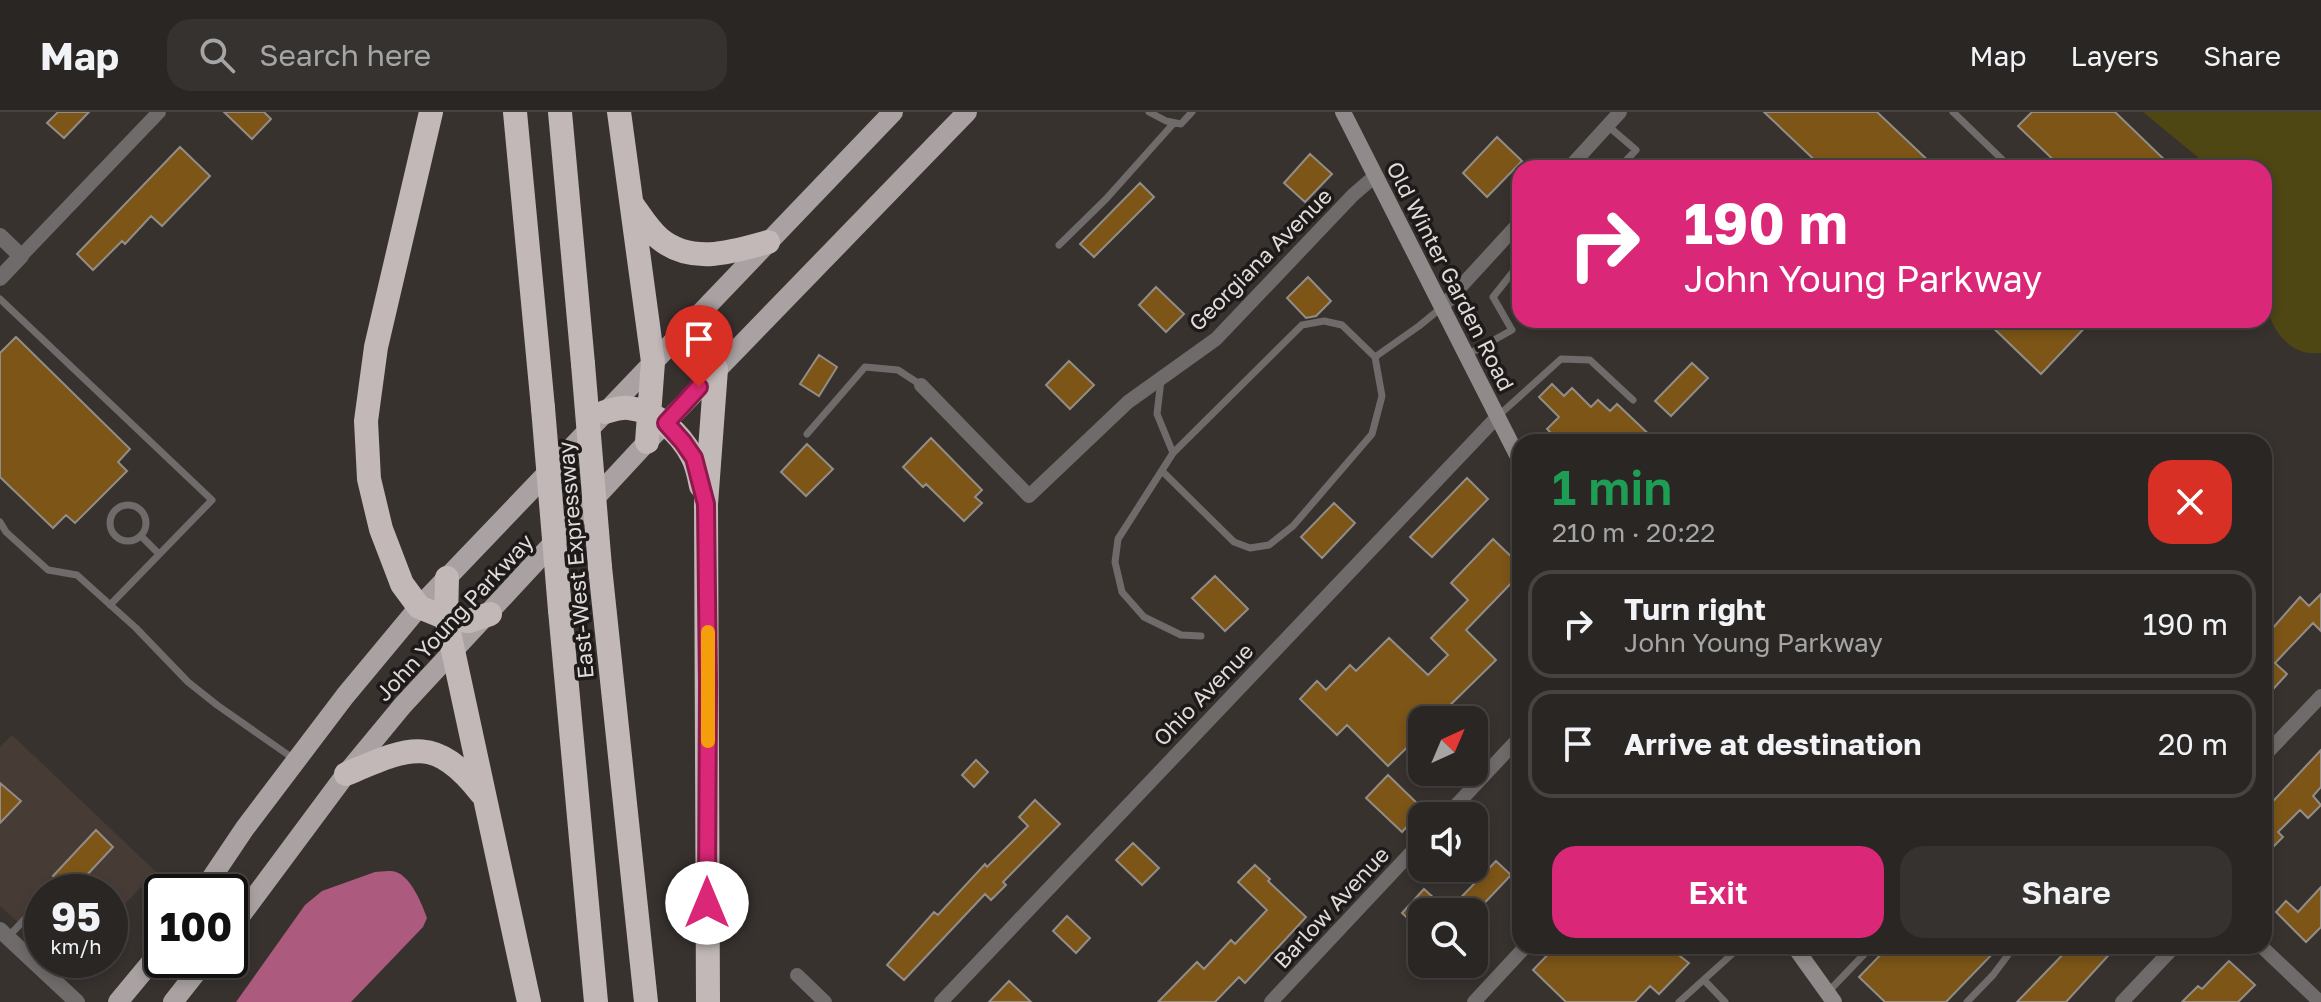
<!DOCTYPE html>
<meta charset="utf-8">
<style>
body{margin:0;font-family:"Golos Text",sans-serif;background:#363230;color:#f1f3f6;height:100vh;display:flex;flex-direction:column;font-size:30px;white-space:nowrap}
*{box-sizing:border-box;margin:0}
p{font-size:26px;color:#a5a5a6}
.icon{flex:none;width:44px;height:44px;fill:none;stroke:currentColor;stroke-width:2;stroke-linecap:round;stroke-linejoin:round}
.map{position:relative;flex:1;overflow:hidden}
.drawer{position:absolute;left:1512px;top:322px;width:760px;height:520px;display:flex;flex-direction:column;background:#2a2623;border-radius:24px;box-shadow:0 4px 12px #0003,0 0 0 2px #464341}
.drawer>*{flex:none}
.hud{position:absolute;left:1512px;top:48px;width:760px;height:168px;border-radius:24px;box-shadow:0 4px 12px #0003,0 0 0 2px #464341;background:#db2777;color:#fff;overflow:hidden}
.needle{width:52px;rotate:44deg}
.controls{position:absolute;left:1408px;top:594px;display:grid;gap:16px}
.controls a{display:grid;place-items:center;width:80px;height:80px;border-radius:16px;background:#2a2623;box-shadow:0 4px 12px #0003,0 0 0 2px #464341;font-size:40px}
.speed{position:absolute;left:24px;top:762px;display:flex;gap:16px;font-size:40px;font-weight:700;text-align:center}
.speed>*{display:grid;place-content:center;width:104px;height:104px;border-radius:50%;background:#2a2623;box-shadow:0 4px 12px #0003,0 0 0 2px #464341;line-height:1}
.speed small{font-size:20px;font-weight:400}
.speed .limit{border:4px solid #111;border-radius:12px;background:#fff;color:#111}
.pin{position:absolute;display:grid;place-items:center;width:68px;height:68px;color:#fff;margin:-82px -34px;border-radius:50% 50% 50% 0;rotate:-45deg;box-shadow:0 0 8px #0007}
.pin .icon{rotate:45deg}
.me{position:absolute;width:88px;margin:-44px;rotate:0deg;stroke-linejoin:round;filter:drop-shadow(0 0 6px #0008)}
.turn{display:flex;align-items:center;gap:28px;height:168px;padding:0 40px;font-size:36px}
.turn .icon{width:104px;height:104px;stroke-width:2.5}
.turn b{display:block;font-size:56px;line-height:68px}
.round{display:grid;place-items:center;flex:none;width:84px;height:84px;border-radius:24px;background:#363230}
.overview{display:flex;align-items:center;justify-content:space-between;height:136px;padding:0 40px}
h1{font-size:48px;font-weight:600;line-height:60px;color:#1e9e55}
.cta{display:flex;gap:16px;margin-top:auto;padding:16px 40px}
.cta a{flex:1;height:92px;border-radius:24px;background:#db2777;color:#fff;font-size:32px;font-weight:600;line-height:92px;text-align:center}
.cta a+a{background:#363230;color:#f1f3f6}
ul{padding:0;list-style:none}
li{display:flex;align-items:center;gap:24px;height:108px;margin:0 16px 12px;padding:0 24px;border:4px solid #464341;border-radius:24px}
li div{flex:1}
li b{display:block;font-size:30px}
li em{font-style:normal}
header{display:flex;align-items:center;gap:48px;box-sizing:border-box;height:112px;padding:0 40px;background:#2a2623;border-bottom:2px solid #464341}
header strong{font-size:38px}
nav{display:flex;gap:44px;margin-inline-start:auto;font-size:28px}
.search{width:560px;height:72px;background:#363230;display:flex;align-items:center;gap:20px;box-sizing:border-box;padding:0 28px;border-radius:24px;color:#a5a5a6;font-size:30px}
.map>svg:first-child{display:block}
.built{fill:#473b35}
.green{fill:#4e4613}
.water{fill:#ac5b7f}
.building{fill:#7c5517;stroke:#928d88;stroke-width:2}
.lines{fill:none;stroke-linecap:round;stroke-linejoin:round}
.service{stroke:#6f6b6b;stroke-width:7}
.minor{stroke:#6f6b6b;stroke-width:14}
.tertiary{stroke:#6f6b6b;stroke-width:16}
.secondary{stroke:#908a8a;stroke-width:16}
.primary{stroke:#aaa2a2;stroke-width:20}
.motorway{stroke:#c1b8b7;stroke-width:24}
.motorway-bridge{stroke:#c1b8b7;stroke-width:24}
.route-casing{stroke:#8e194d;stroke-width:20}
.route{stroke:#db2777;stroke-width:14}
.slow{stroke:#f59e0b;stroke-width:14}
.labels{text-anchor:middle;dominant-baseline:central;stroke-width:7;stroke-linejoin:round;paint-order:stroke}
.street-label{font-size:22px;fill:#dfdbd9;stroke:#1d1a19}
</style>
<header>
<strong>Map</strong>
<div class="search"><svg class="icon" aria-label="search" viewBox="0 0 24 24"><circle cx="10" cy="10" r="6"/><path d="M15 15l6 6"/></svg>Search here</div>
<nav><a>Map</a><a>Layers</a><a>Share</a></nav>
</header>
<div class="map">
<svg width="2321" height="890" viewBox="0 0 2321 890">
<rect width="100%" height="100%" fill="#38322f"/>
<path class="built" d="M12,623L156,760L110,807V780H42V832L0,794V635Z"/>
<path class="green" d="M2143,0H2321V241C2286,245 2268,213 2264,181C2262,163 2264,143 2264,125C2264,102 2264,79 2264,56H2211Z"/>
<path class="water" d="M375,760C380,760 390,758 396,760C411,765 422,792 427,806L423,815L351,890H236L305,793L322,779Z"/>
<path class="building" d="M58,0H89L64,26L47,11Z
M224,0H264L271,7L252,27Z
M1764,0H1877L1936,56H1823Z
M2032,0H2115L2173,56H2062L2018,14Z
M1497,25L1522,49L1487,85L1463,61Z
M180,35L210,64L162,114L151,104L125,132L122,129L93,158L77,142Z
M1310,42L1332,62L1305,90L1284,71Z
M1140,71L1154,85L1094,145L1080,132Z
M1308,165L1331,189L1316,204L1306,206L1287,186Z
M1156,175L1184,202L1166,220L1139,193Z
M1985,208H2092L2041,262Z
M16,225L130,337L118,350L127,359L75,411L66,403L53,416L0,365V241Z
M819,243L837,255L819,284L800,272Z
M1069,249L1094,273L1070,297L1046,273Z
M1692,251L1708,266L1671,304L1655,289Z
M1552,272L1564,284L1572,276L1591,295L1598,288L1610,299L1617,292L1657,330H1560L1547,317L1559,305L1539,285Z
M931,326L982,378L975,385L982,391L964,409L926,372L923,375L903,355Z
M807,332L833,357L806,384L781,360Z
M1467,366L1488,387L1432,445L1410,425Z
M1334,391L1355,411L1322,446L1301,425Z
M1493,427L1520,453V462L1466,518L1496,548L1435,608H1422V621L1388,654L1347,613L1337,623L1300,587L1317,569L1326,578L1350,553L1356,559L1389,526L1428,563L1448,543L1431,526L1468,488L1451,471Z
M1215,464L1248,497L1225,519L1192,486Z
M2321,482V519L2313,511L2275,551L2287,562L2264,587V526L2300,485L2309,494Z
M2321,638V675L2313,684L2321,693L2308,706L2300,698L2278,720L2283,725L2264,744V699Z
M976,648L988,660L974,675L962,663Z
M1388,663L1423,697L1402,720L1366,686Z
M0,671L21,689L0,711Z
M1035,688L1060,712L1003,770L1006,773L991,788L985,782L904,868L887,853L934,800L938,803L985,752L987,755L1028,714L1019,705Z
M96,718L113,735L71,780L53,764Z
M1133,731L1159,756L1142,773L1116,748Z
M1496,749L1511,763L1476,800H1422V820L1402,801L1424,777L1448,799Z
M1255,753L1270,767L1268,769L1306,805L1245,871L1239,865L1215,890H1158L1197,850L1204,857L1231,828L1235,832L1267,798L1238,770Z
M2321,775V815L2306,830L2276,800L2286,789L2298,800Z
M1067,804L1090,826L1076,841L1053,819Z
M1556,834H1689L1680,844L1689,851L1659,882L1650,874L1635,890H1566L1533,858Z
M1889,834H2000L1946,890H1885L1859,865Z
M2071,834H2117L2066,890H2017Z
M2229,849L2255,873L2238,890H2182L2198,874L2202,877Z
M1009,869L1031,890H989Z"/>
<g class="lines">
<path class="service" d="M1149,0L1166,9L1181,12L1192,0
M1953,0L2011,56
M1608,14L1636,38L1619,56
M1059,133L1106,87L1173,12
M0,187L212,388L110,493
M1467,243L1512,218L1493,185L1520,151
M1375,245L1419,214L1441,196
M1161,268L1157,302L1173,341
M1498,304L1561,247L1590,248L1633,288
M807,322L865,255L898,258L921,273
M1162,359L1234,430L1250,436L1269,433L1293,414L1372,322L1382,284L1375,245L1342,213L1324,209L1302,213L1173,341L1118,427L1115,450L1122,480L1144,505L1181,523L1201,524
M110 411a18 18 0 1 1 36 0a18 18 0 1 1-36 0Z
M0,410L6,420L48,458L77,463L136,516L188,570L217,593L294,647
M141,424L159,442
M8,825L42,789
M1704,868L1725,890
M1829,879L1872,834
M1679,890L1741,834
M1967,890L1993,863L2011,839L2010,834"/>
<path class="minor" d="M1569,56L1620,0
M21,144L159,0
M1442,195L1520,110
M921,273L1029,384L1128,290L1216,227L1353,83L1375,64
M2264,644L2321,584
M1446,704L1520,625
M2261,834L2320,890
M797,863L825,890
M941,890L1498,304
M1271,890L1422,729
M1474,890L1526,834
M2122,890L2175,834"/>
<path class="tertiary" d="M0,124L21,144L0,166
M0,818L77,890"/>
<path class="secondary" d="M1343,0L1520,349
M1794,834L1834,890"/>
<path class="primary" d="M202,780L245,716L345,584L419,495L893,0
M230,818L346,662L403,593L647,330L967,0
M118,890L162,837
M173,890L206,848"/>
<path class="motorway" d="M431,0L376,235L366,309L369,367L381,417L402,472L419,495L446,506L469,509L490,502
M515,0L543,296
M560,0L583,252
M619,0L653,250L647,330
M632,92C640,103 649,118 660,127C692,153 732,140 768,130
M605,300C612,298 622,295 629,296C656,299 680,321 692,344C697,353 699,364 701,374
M600,455L646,890
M447,466L446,506L529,890
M560,498L596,890
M346,662C408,636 434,621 481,681
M708,890L706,392L716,257"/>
<path class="motorway-bridge" d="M583,252L600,455
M543,296L560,498"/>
</g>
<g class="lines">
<g class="route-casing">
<path id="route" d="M699,275L666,311L683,330L694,346L706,392L708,573L707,791"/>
</g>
<use href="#route" class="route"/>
<path class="slow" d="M708,520V629"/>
</g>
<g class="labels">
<g class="street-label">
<text transform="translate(1260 147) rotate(-45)">Georgiana Avenue</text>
<text transform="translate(1451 164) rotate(63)">Old Winter Garden Road</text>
<text transform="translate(575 448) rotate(-95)">East-West Expressway</text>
<text transform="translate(454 505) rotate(-47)">John Young Parkway</text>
<text transform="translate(1203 582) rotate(-46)">Ohio Avenue</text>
<text transform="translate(1331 795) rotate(-47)">Barlow Avenue</text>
</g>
</g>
</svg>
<div class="controls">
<a><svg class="needle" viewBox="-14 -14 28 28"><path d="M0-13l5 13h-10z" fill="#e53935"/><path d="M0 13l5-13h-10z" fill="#a5a5a6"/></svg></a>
<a><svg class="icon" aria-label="sound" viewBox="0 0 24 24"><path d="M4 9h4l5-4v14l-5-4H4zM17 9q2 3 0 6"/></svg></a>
<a><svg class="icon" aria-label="search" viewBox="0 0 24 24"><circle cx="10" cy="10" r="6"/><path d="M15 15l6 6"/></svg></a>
</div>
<div class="speed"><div>95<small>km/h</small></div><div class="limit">100</div></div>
<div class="pin" style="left:699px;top:275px;background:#d93025"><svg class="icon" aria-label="arrive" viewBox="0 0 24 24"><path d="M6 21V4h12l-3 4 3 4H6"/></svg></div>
<svg class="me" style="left:707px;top:791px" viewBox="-20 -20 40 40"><circle r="19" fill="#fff"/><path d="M0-13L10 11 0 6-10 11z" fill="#db2777"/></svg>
<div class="hud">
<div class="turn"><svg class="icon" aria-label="right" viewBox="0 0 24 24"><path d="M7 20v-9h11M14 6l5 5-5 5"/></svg><div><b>190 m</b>John Young Parkway</div></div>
</div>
<section class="drawer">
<div class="overview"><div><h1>1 min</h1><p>210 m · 20:22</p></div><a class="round" style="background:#d93025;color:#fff"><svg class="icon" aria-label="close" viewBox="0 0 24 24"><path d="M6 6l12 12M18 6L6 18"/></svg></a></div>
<ul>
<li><svg class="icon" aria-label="right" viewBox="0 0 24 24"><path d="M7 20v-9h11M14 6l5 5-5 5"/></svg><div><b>Turn right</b><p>John Young Parkway</p></div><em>190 m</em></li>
<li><svg class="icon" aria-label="arrive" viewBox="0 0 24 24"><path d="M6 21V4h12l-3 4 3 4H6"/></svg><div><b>Arrive at destination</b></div><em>20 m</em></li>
</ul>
<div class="cta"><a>Exit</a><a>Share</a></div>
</section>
</div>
